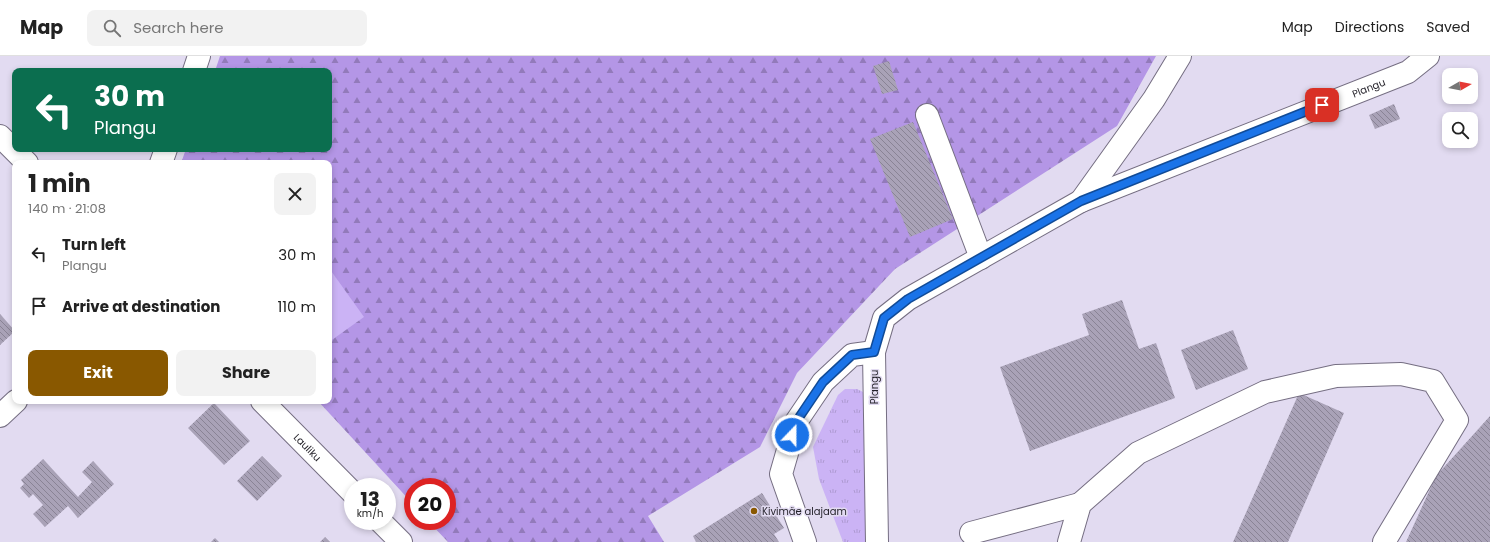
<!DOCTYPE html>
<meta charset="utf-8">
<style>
body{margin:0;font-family:Poppins,sans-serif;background:#f2f2f2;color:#222;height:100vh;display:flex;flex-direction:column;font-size:15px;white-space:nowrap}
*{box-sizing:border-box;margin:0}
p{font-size:13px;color:#767676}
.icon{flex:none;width:22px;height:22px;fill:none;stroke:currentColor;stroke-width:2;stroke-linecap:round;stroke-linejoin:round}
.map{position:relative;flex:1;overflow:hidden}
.panel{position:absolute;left:12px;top:104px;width:320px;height:244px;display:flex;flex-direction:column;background:#fff;border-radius:8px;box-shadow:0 2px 6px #0003}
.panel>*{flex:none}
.hud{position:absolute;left:12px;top:12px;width:320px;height:84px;border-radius:8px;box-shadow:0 2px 6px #0003;background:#0b6e4f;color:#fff;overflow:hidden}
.needle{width:26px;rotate:81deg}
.buttons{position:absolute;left:1442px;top:12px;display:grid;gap:8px}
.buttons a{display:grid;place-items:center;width:36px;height:36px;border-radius:8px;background:#fff;box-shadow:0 2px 6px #0003;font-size:20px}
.speed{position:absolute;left:344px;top:422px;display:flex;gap:8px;font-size:20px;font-weight:700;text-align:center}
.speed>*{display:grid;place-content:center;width:52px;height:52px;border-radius:50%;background:#fff;box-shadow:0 2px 6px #0003;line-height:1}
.speed small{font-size:10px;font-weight:400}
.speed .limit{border:6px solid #d22;background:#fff;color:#111}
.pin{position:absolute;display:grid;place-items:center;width:34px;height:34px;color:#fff;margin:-17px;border-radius:8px;box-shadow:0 2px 6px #0006}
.me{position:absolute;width:44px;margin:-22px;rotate:22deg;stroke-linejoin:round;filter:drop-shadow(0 0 3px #0008)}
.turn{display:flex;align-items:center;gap:14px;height:84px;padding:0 16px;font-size:18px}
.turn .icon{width:52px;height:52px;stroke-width:2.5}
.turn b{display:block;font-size:28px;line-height:34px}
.round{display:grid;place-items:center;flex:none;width:42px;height:42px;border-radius:8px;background:#f2f2f2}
.summary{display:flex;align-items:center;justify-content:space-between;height:68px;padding:0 16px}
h1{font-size:24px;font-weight:700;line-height:30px}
.button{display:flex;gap:8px;margin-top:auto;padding:8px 16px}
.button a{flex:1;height:46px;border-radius:8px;background:#895800;color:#fff;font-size:16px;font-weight:700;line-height:46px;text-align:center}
.button a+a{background:#f2f2f2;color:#222}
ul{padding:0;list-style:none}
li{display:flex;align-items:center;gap:12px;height:52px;padding:0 16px}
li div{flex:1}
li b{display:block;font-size:15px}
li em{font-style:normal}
header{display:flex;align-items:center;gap:24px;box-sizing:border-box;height:56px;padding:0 20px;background:#fff;border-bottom:1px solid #e0e0e0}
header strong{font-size:19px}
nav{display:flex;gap:22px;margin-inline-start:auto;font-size:14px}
.search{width:280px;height:36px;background:#f2f2f2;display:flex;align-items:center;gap:10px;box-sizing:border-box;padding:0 14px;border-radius:8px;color:#767676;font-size:15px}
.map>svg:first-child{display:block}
.grass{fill:url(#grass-tufts)}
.forest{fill:url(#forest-firs)}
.garden{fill:#cbb3f5}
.building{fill:url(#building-back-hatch)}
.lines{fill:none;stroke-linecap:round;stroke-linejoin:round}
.minor-casing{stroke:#756e82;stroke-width:24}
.minor{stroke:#fff;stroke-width:22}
.route-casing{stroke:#114b97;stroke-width:10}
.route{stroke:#1a73e8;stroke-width:7}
.poi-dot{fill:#895800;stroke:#e2dbf1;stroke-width:1.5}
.labels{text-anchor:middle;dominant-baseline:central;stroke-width:3;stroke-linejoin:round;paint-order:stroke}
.street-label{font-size:10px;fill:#211f27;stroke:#e2dbf1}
.poi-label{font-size:10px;fill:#211f27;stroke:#e2dbf1;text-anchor:start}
</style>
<header>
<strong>Map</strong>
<div class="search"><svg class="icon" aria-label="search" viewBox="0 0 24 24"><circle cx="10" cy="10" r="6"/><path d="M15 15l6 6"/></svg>Search here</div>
<nav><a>Map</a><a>Directions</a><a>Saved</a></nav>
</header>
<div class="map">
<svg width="1490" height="486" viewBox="0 0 1490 486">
<defs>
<pattern id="grass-tufts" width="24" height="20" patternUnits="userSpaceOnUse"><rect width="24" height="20" fill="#cbb3f5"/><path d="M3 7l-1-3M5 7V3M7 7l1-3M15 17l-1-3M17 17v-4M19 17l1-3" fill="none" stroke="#ae9ad2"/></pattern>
<pattern id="forest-firs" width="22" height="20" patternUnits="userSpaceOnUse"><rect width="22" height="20" fill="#b496e6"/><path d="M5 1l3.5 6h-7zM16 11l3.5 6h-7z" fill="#927aba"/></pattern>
<pattern id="building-back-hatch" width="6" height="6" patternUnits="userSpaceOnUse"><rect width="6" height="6" fill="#a9a2b7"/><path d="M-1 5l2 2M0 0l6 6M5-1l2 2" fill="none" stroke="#898395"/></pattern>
</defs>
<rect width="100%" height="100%" fill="#e2dbf1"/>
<path class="grass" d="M845,333H857L863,336L867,406V486H843L819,423L813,391L838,339Z"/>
<path class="forest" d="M220,0H1156L1117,70L895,213L797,317L760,391L648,460L664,486H448L428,465H447V431H413V448L318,345H329V107H181L186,93H329V15H215Z"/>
<path class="garden" d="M329,212L364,261L329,286Z"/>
<path class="building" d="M889,5L898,34L882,38L873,10Z
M1394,48L1400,63L1375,73L1369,59Z
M913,66L953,163L910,181L870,83Z
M1122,244L1139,293L1156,287L1175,342L1030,395L1000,311L1089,279L1082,258Z
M0,258L15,275L0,289Z
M1233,274L1248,313L1196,334L1181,294Z
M1299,337L1344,357L1288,486H1233Z
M214,347L250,385L224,409L188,372Z
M1490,360V486H1406L1436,420Z
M262,400L282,420L257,445L237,425Z
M43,403L78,441L92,426L82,416L93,405L114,428L78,462L68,450L45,471L33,458L43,449L33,438L29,442L20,432L24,428L21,424Z
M762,437L784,472L774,478L779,486H696L693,480Z
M325,481L330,486H320Z
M215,482L219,486H211Z"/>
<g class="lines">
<g class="minor-casing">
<g id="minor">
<path d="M194,15L199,0"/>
<path d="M927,59L981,202"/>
<path d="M0,80L27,107"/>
<path d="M161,107L166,93"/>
<path d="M1081,145L1154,43L1180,0"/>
<path id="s1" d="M262,345L353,437"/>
<path d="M0,360L16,345"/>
<path d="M380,465L401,486"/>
<path d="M971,477L1080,448"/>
<path d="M805,486L781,418L796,366L823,326L852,299L874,296"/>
<path id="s2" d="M877,486L874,296L884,262L908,243L1081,145L1408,16L1428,0"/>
<path d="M1069,486L1080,448L1138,397L1265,336L1336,320L1401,318L1433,325L1457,364L1384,486"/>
</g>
</g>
<use href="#minor" class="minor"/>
</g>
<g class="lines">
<g class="route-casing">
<path id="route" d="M792,379L796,366L823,326L852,299L874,296L884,262L908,243L1081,145L1322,49"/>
</g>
<use href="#route" class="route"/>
</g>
<circle class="poi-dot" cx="754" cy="455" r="4"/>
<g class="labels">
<g class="street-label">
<text stroke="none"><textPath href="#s2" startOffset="764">Plangu</textPath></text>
<text transform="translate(874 331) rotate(-90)">Plangu</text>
<text stroke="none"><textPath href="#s1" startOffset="65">Lauliku</textPath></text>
</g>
<g class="poi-label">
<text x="762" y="455">Kivimäe alajaam</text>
</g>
</g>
</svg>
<div class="buttons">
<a><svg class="needle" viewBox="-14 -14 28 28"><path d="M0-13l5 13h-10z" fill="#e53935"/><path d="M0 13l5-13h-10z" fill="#767676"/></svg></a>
<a><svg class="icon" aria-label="search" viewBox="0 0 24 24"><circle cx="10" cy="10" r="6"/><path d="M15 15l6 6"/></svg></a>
</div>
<div class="speed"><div>13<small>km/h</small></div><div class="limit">20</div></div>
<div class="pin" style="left:1322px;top:49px;background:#d93025"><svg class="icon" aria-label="arrive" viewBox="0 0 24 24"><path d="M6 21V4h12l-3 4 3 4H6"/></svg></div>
<svg class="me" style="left:792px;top:379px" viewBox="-20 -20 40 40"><circle r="17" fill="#1a73e8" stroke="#fff" stroke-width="3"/><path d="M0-11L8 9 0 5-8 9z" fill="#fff"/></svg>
<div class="hud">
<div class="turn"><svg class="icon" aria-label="left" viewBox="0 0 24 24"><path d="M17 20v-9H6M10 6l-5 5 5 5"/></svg><div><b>30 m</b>Plangu</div></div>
</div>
<section class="panel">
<div class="summary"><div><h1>1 min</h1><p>140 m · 21:08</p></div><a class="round"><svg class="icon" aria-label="close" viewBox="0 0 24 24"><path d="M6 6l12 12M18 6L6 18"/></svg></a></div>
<ul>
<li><svg class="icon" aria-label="left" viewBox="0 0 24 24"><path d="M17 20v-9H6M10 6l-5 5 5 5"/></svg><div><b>Turn left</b><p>Plangu</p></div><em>30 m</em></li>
<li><svg class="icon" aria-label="arrive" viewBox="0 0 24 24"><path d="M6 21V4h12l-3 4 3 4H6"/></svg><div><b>Arrive at destination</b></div><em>110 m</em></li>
</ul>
<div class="button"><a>Exit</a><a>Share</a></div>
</section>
</div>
